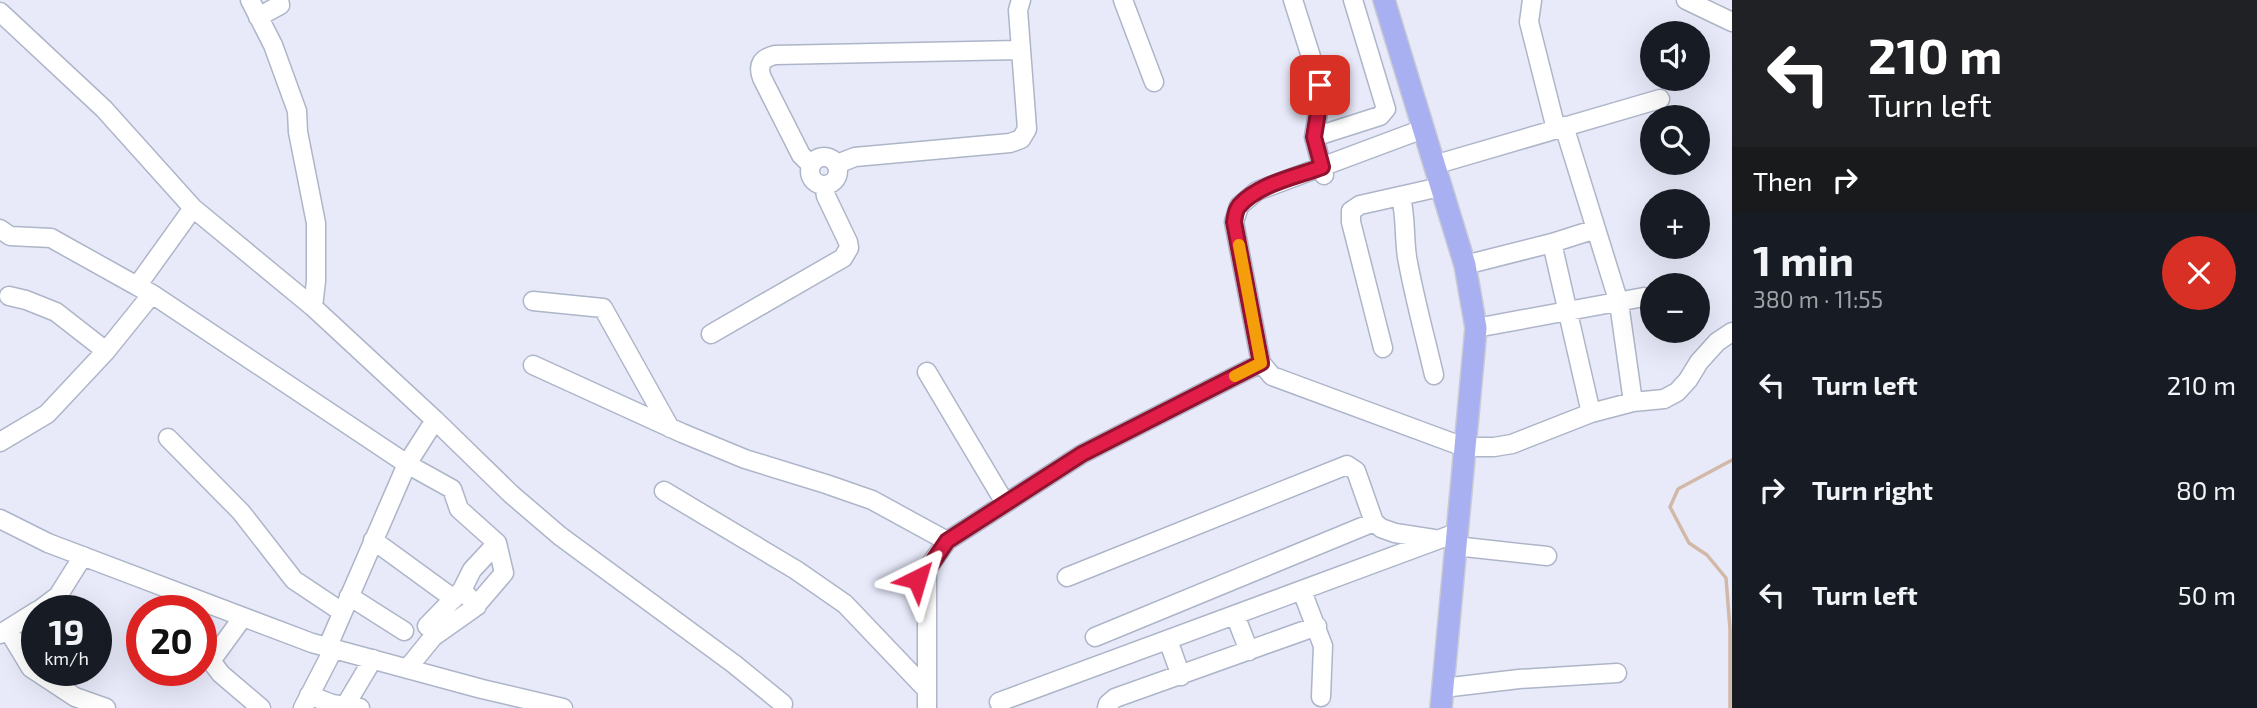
<!DOCTYPE html>
<meta charset="utf-8">
<style>
body{margin:0;font-family:"Exo 2",sans-serif;background:#242831;color:#f1f3f6;height:100vh;display:flex;flex-direction:column;font-size:26px;white-space:nowrap}
*{box-sizing:border-box;margin:0}
p{font-size:23px;color:#9ea1a6}
.icon{flex:none;width:38px;height:38px;fill:none;stroke:currentColor;stroke-width:2;stroke-linecap:round;stroke-linejoin:round}
.map{position:relative;flex:1;overflow:hidden}
.drawer{display:flex;flex-direction:column;background:#171b24;width:525px}
.drawer>*{flex:none}
.hud{background:#202124;color:#fff;overflow:hidden}
.buttons{position:absolute;left:1640px;top:21px;display:grid;gap:14px}
.buttons a{display:grid;place-items:center;width:70px;height:70px;border-radius:50%;background:#171b24;box-shadow:0 7px 28px #0002;font-size:35px}
.speed{position:absolute;left:21px;top:595px;display:flex;gap:14px;font-size:35px;font-weight:700;text-align:center}
.speed>*{display:grid;place-content:center;width:91px;height:91px;border-radius:50%;background:#171b24;box-shadow:0 7px 28px #0002;line-height:1}
.speed small{font-size:18px;font-weight:400}
.speed .limit{border:10px solid #d22;background:#fff;color:#111}
.pin{position:absolute;display:grid;place-items:center;width:60px;height:60px;color:#fff;margin:-30px;border-radius:14px;box-shadow:0 4px 10px #0006}
.me{position:absolute;width:77px;margin:-38px;rotate:40deg;stroke-linejoin:round;filter:drop-shadow(0 0 5px #0008)}
.turn{display:flex;align-items:center;gap:24px;height:147px;padding:0 21px;font-size:32px}
.turn .icon{width:91px;height:91px;stroke-width:2.5}
.turn b{display:block;font-size:49px;line-height:60px}
.then{display:flex;align-items:center;height:66px;padding:0 21px;background:#0003;gap:14px;font-size:26px}
.round{display:grid;place-items:center;flex:none;width:74px;height:74px;border-radius:37px;background:#242831}
.head{display:flex;align-items:center;justify-content:space-between;height:119px;padding:0 21px}
h1{font-size:42px;font-weight:700;line-height:52px}
ul{padding:0;list-style:none}
li{display:flex;align-items:center;gap:21px;height:105px;padding:0 21px}
li div{flex:1}
li b{display:block;font-size:26px}
li em{font-style:normal}
main{display:flex;flex:1;min-height:0}
.map>svg:first-child{display:block}
.lines{fill:none;stroke-linecap:round;stroke-linejoin:round}
.stream{stroke:#d2b8a6;stroke-width:3.5}
.minor-casing{stroke:#adb5c8;stroke-width:21}
.major-casing{stroke:#c7cbd2;stroke-width:24}
.minor{stroke:#fff;stroke-width:18}
.major{stroke:#a8b0f1;stroke-width:21}
.route-casing{stroke:#92132f;stroke-width:18}
.route{stroke:#e11d48;stroke-width:12}
.slow{stroke:#f59e0b;stroke-width:12}
</style>
<main>
<div class="map">
<svg width="1732" height="708" viewBox="0 0 1732 708">
<rect width="100%" height="100%" fill="#e8eafa"/>
<g class="lines">
<path class="stream" d="M1730,708V629L1726,578L1707,555L1689,543L1670,507L1678,489L1732,460"/>
<g class="minor-casing">
<path id="minor" d="M250,0L273,45L297,111L298,132L316,223V281L313,307
M1123,0L1154,82
M1293,0L1320,85L1321,94L1314,137L1324,175
M1532,0L1529,22L1556,129
M1686,0L1732,22
M0,12L104,109L193,208L137,286L152,294
M258,17L280,5L279,0
M1564,126L1619,303L1633,402
M1423,129L1257,191L1239,206L1234,222L1261,363L1272,376L1464,447H1494L1512,444L1591,413L1633,402L1664,399L1677,392L1688,380L1699,362L1717,342L1732,332
M1314,137L1380,116L1386,109L1353,0
M810 171a14 14 0 1 1 28 0a14 14 0 1 1-28 0Z
M837,164L855,157L1010,143L1021,139L1027,129L1018,10L1021,0
M811,165L801,155L762,78C757,65 762,58 775,55L1021,50
M1434,165L1660,99
M1401,197C1406,218 1404,237 1407,257C1414,297 1425,336 1434,375
M193,208L313,307L435,420L407,464L452,489L459,509L497,543L504,573L474,608L433,637L407,669
M0,229L10,236L51,238L137,286
M1552,243L1591,413
M1465,265L1552,243L1596,229
M9,296L26,300L56,312L106,351
M533,301L603,308L670,428
M1476,328L1644,297
M711,334L843,258L849,248L848,242L826,196L824,185
M1383,348L1351,222V211L1360,205L1440,187
M533,365L682,433L745,459L826,484L872,500L947,541
M927,372L1005,503
M435,420L511,494L560,536L734,664L783,704
M168,438L241,512L294,580L342,612
M0,442L47,414L106,351L152,294L407,464L328,646
M664,491L796,570L845,604L927,690
M0,519L48,543L312,643L482,689L563,708
M373,540L454,599
M1455,546L1547,556
M1067,577L1347,465L1356,471L1374,522L1381,528L1395,533L1434,539
M917,579L927,569L947,541L1082,454L1261,363
M462,590L472,570L497,543
M1302,591L1323,646L1321,697
M349,596L404,631
M38,611L58,596L83,556
M1235,615L1249,651
M243,617L211,661L221,674L261,708
M8,630L31,668L75,697L106,708
M0,634L37,611
M437,634L427,626L462,590L477,606
M1095,637L1374,522
M1168,640L1181,676
M1443,688L1519,679L1617,673
M309,695L332,704L360,708
M999,702L1456,533
M345,706L373,659
M303,708L334,648
M927,708V569
M1107,708L1108,704L1115,698L1317,626"/>
</g>
<g class="major-casing">
<path id="major" d="M1384,0L1465,265L1476,328L1441,708"/>
</g>
<use href="#minor" class="minor"/>
<use href="#major" class="major"/>
</g>
<g class="lines">
<g class="route-casing">
<path id="route" d="M917,579L928,569L947,541L1082,454L1261,363L1234,222C1235,217 1235,211 1239,206C1258,184 1295,177 1322,167L1314,137L1321,94L1320,85"/>
</g>
<use href="#route" class="route"/>
<path class="slow" d="M1235,376L1261,363L1239,245"/>
</g>
</svg>
<div class="buttons">
<a><svg class="icon" aria-label="sound" viewBox="0 0 24 24"><path d="M4 9h4l5-4v14l-5-4H4zM17 9q2 3 0 6"/></svg></a>
<a><svg class="icon" aria-label="search" viewBox="0 0 24 24"><circle cx="10" cy="10" r="6"/><path d="M15 15l6 6"/></svg></a>
<a>+</a>
<a>−</a>
</div>
<div class="speed"><div>19<small>km/h</small></div><div class="limit">20</div></div>
<div class="pin" style="left:1320px;top:85px;background:#d93025"><svg class="icon" aria-label="arrive" viewBox="0 0 24 24"><path d="M6 21V4h12l-3 4 3 4H6"/></svg></div>
<svg class="me" style="left:917px;top:579px" viewBox="-20 -20 40 40"><path d="M0-17L14 15 0 8-14 15z" fill="#e11d48" stroke="#fff" stroke-width="4"/></svg>
</div>
<section class="drawer">
<div class="hud">
<div class="turn"><svg class="icon" aria-label="left" viewBox="0 0 24 24"><path d="M17 20v-9H6M10 6l-5 5 5 5"/></svg><div><b>210 m</b>Turn left</div></div>
<div class="then">Then<svg class="icon" aria-label="right" viewBox="0 0 24 24"><path d="M7 20v-9h11M14 6l5 5-5 5"/></svg></div>
</div>
<div class="head"><div><h1>1 min</h1><p>380 m · 11:55</p></div><a class="round" style="background:#d93025;color:#fff"><svg class="icon" aria-label="close" viewBox="0 0 24 24"><path d="M6 6l12 12M18 6L6 18"/></svg></a></div>
<ul>
<li><svg class="icon" aria-label="left" viewBox="0 0 24 24"><path d="M17 20v-9H6M10 6l-5 5 5 5"/></svg><div><b>Turn left</b></div><em>210 m</em></li>
<li><svg class="icon" aria-label="right" viewBox="0 0 24 24"><path d="M7 20v-9h11M14 6l5 5-5 5"/></svg><div><b>Turn right</b></div><em>80 m</em></li>
<li><svg class="icon" aria-label="left" viewBox="0 0 24 24"><path d="M17 20v-9H6M10 6l-5 5 5 5"/></svg><div><b>Turn left</b></div><em>50 m</em></li>
</ul>
</section>
</main>
